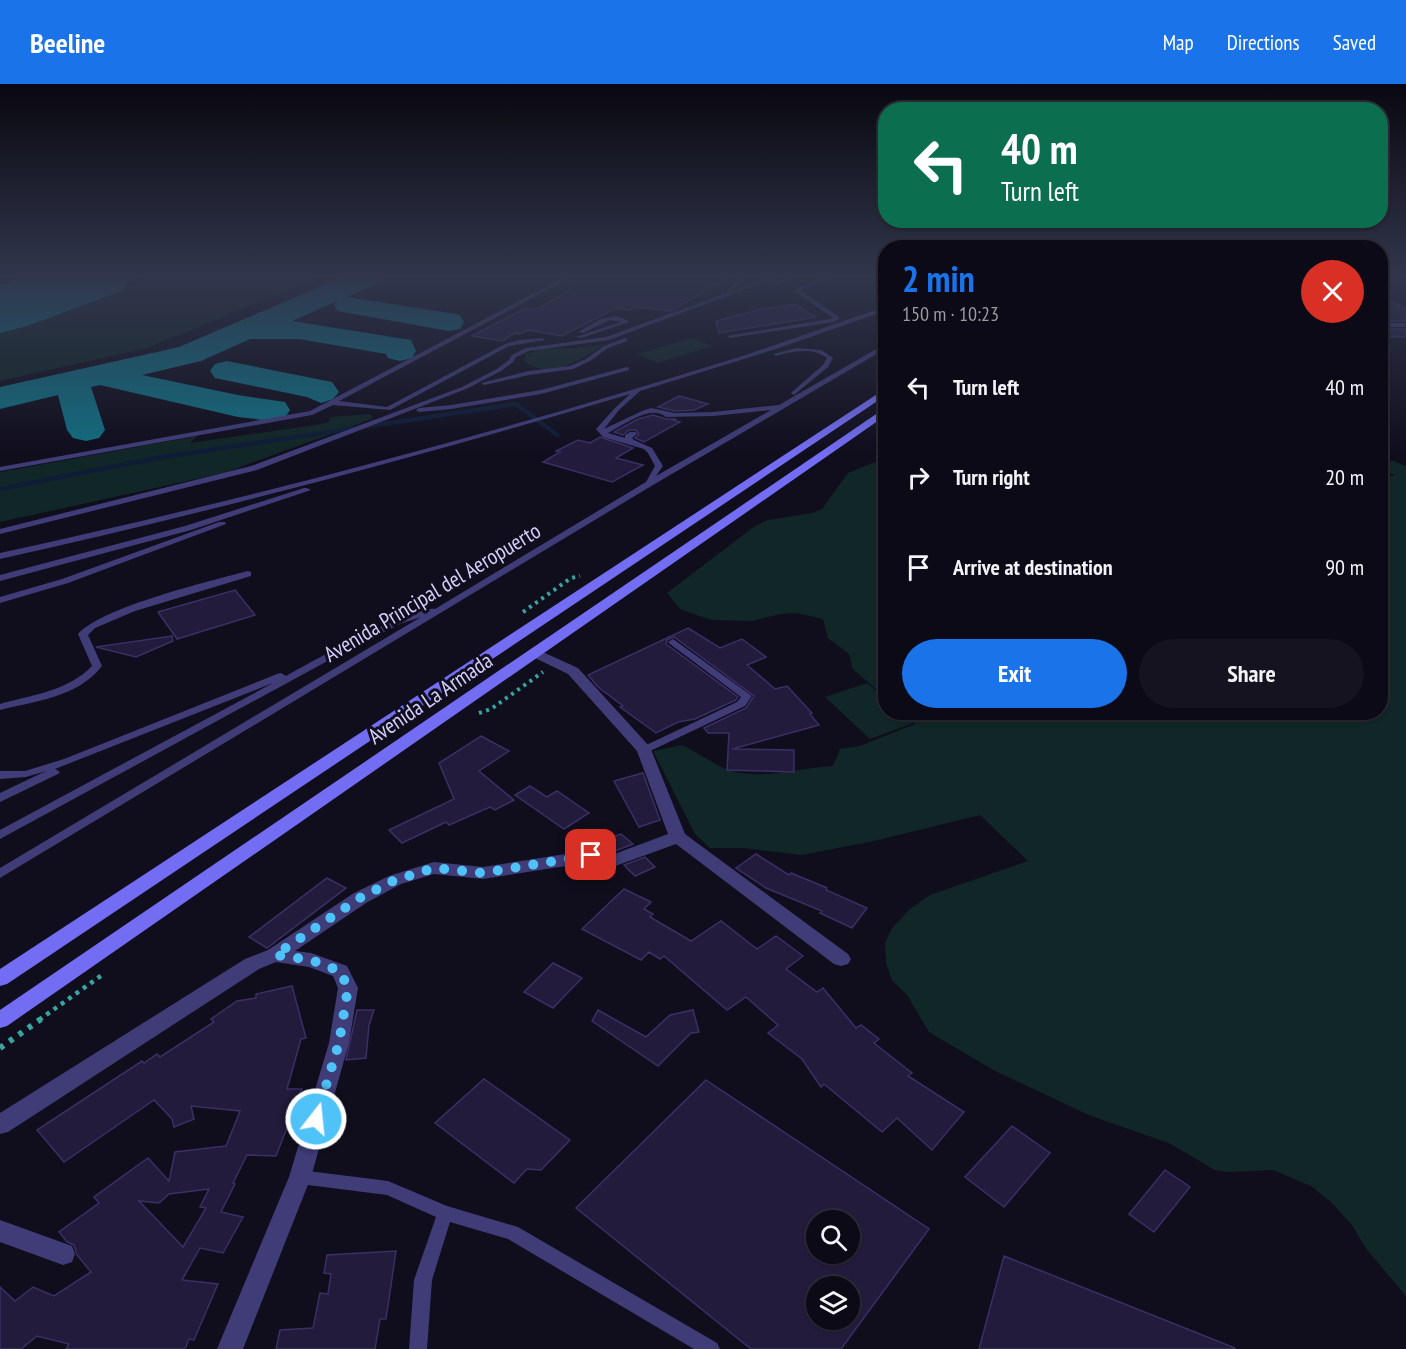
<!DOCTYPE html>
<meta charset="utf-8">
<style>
body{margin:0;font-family:"PT Sans Narrow",sans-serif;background:#15131f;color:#f1f3f6;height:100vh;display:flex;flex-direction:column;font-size:22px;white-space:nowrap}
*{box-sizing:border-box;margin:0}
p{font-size:20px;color:#9a9aa1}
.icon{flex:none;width:33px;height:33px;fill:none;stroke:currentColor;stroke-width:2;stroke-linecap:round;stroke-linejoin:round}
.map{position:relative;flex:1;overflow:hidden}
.panel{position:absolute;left:878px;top:156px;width:510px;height:480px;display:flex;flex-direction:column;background:#0c0a16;border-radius:24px;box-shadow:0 2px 4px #0004,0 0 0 2px #2c2b35}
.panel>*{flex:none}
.top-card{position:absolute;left:878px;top:18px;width:510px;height:126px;border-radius:24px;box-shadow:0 2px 4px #0004,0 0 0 2px #2c2b35;background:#0b6e4f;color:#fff;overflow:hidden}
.fabs{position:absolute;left:806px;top:1126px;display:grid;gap:12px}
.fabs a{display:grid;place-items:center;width:54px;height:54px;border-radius:50%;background:#0c0a16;box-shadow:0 2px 4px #0004,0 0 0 2px #2c2b35;font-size:30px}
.pin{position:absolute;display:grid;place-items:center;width:51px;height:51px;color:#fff;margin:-26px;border-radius:12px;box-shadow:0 3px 9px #0006}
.me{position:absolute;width:66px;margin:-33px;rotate:16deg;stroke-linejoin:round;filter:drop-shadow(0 0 4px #0008)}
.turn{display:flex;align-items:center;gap:21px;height:126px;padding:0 24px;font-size:27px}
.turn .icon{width:78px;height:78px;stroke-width:2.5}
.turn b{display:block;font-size:42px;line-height:51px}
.round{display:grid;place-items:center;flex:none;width:63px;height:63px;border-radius:32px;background:#15131f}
.head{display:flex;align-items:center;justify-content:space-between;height:102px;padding:0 24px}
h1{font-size:36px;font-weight:700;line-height:45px;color:#1a73e8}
.primary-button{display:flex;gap:12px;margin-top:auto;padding:12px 24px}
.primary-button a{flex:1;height:69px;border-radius:36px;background:#1a73e8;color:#fff;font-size:24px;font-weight:700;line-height:69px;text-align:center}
.primary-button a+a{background:#15131f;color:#f1f3f6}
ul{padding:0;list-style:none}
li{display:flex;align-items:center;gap:18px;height:90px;padding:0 24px}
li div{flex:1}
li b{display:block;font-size:22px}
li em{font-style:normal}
header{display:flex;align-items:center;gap:36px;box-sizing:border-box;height:84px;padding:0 30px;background:#1a73e8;color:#fff}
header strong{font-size:28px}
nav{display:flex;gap:33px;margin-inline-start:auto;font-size:21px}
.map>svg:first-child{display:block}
.green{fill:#112626}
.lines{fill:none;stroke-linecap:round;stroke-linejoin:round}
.stream{stroke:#0d1c37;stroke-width:4.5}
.taxiway{fill:#126c7f;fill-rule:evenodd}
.runway{fill:#126c7f;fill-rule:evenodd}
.building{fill:#221b3c;stroke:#3b2f66;stroke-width:1.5;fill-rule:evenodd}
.path-far2{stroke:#37a5a0;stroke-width:4;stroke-dasharray:3 4.5;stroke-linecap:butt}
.path-far1{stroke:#37a5a0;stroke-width:4.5;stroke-dasharray:4 5;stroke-linecap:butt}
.path{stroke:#37a5a0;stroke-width:6;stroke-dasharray:4.5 7;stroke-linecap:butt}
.service{fill:#3f3c78;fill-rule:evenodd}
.minor{fill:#3f3c78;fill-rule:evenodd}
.secondary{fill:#726df2;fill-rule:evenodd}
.route{stroke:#4fc3f7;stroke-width:10;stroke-dasharray:0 18}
.labels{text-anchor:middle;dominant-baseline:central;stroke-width:6;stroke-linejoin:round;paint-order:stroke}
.street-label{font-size:22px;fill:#d4cefb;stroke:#100e1d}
</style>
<header>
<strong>Beeline</strong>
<nav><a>Map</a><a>Directions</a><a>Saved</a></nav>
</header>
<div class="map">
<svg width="1406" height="1265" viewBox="0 0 1406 1265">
<rect width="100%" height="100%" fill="#100e1d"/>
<path class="green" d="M157,192H322L147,264L0,297V249Z
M692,254L712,262L657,279L637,270Z
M605,260C583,274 550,298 524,277L527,270L541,265L574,264Z
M369,330L372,332V334L361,339L224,389L0,438V388L197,352L190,359L316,341L329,338L330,333Z
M885,374V613L853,585L849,570L828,554L823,535L797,529L780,530L752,537L711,536L680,525L667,509L755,442L768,436L812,429L822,425L848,389Z
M1380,376L1393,377L1406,382V1212L1367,1166L1352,1141L1332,1119L1311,1102L1273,1086L1228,1088L1215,1086L1169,1059L1091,1032L995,987L929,948L907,911L892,896L886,879L885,859L892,844L910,825L930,811L1028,777L980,731L874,757L802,771L743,764H710L695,750L653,667L682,661C693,666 722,685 731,687C766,696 798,684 833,682L840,665L860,662L915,640L903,629L1380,628V407L1385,404L1380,400V391L1395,392L1380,383Z
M867,599L885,614V628L901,629L913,639L870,655L825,613Z"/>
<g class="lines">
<path class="stream" d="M0,405L163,373L516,320L557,351"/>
<path class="taxiway" d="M345,192H384L380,198L347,213L449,229L460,231L464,238L460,245L449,247L338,227L334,221L337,217L292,237L411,256L416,267L412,274L400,277L388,274L386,270L299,255H250L201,277L142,291L238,311L285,318L290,326L285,334L272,337L238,333L100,301L91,303L105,346L99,354L86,357L73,354L67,346L58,311L0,325V303L179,263Z
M227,277L332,298L339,308L333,315L321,319L307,313L215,294L210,287L215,280Z"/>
<path class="runway" d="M25,192H132L122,207L27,242L0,249V201Z"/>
</g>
<path class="building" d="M569,192H732L671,227L635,223L629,226L616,224L562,252L528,246L520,250L515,249L502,257L472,252L526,224L535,226L569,207Z
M1380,214L1406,224V237H1380Z
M794,220L816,233L719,249L716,237L758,226Z
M1380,245H1406V253H1380Z
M679,312L708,320L694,326L675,327L658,323Z
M653,331L666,335H676L673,336L680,338L644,358L635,354L639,350L636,346H629L623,351L614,348L638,335Z
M600,353L633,364L616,374L643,381L612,398L543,378L560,368L556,367L578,356L590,359Z
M235,506L255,531L177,555L158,528Z
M688,544L720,564L742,555L766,573L747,581L775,605L787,602L812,629L810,630L819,641L732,665L794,666V688L727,686L729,649H708L704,644L746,624L754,612L674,553L667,556L666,560L738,613L736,616L695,635L678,638L656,649L620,623L623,622L598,603L588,591Z
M172,552L173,557L136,573L96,563Z
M481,652L509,667L479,687L514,716L495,726L490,723L449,741L446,738L402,759L389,746L454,715L439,679Z
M643,689L660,736L639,743L614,697Z
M530,702L547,713L557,707L589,729L564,745L515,711Z
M621,750L633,760L602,772L598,766L590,764L588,761Z
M756,770L789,791L791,789L827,804L826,806L867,824L852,844L820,829L822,827L766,804L736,784Z
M645,773L655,783L635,792L624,781Z
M327,794L346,804L267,864L249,853Z
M624,805L651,818L644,825L653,830L650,833L691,857L721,837L757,865L776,852L803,872L786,885L817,908L823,904L856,944L861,941L879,955L874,959L912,989L908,992L964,1028L932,1066L897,1034L882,1048L824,1000L821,1003L802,975L768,949L778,941L746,913L727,926L664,872L660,875L649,868L641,876L582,845Z
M553,879L582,894L553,924L524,908Z
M292,902L306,954L301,955L287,1005H302L276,1072L247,1071L233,1099L235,1100L221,1128L243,1133L223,1169L200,1164L182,1196L218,1200L194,1256L189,1255L185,1265H66L69,1260L37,1252L21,1265H0V1203L15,1217L33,1203L54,1212L91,1188L77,1171L74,1161L67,1158L59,1148L99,1119L94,1113L148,1074L169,1097L175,1068L226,1062L240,1027L191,1022L194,1035L174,1043L172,1035L154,1016L64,1078L37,1046L142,977L144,979L157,970L160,973L214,938L211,935L237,917L256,914V910ZM209,1105L200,1123L206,1124L183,1163L139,1117L159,1119L169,1110Z
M357,926H374L369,941L366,974L346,976Z
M598,926L646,953L670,931L693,926L699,948L691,949L658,982L592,937Z
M484,995L570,1056L541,1086L527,1085L514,1099L435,1039Z
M706,996L929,1145L841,1265H751L576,1124ZM816,1137H849V1170H816ZM816,1203H849V1236H816Z
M1012,1042L1050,1069L1004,1123L965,1093Z
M1165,1086L1190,1103L1154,1148L1129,1130Z
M396,1167L386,1235H380L375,1265H276L280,1246L313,1244L320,1209L328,1210L331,1190L324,1189L327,1171Z
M1004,1172L1235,1264V1265H979Z"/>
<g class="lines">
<path class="path-far2" d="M523,528L571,494L580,492
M479,629L491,625L543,588"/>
<path class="path-far1" d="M39,936L102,891"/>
<path class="path" d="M0,964L41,935"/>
<path class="service" d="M562,192H567L559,200L339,317L387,323L505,260L519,256L542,254L545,256L509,262L390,326L333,321L312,331L0,387V383L310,327L555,198Z
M744,192H750L731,207H727V205Z
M773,192H781L609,256L529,267L516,273L513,278L501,287L466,305L257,386L0,450V445L251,382L462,303L497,285L509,276L512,271L526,264L606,253Z
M790,192H798L774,202L769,201Z
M829,192H837L800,206L839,233V235L834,238L730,254L727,252L830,235L833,234L793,206Z
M885,223V227L776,265L640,307L619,326L604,345L642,327L651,324L675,329L713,328L779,321L885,260V265L648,404L0,794V784L421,533L400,540L333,574L0,755V746L273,599L55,685L60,688L58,690L0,718V709L46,687L26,693L0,695V687H25L64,675L277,590L281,589L286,592C309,579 415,520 435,525L646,398L655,382L648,369L644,365L603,353L596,345L615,324L630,310C421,372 212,428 0,475V469C248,415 494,350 736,274C786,258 835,239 885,223ZM771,326L656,392L663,382L652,364L634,356L632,354L637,350L636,348H630L625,351V354L608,349C624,341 651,320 666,333L713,332Z
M615,232L623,234L629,238L581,254L576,253L621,238L610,236L583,249L578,248L601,235Z
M1380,239H1405L1406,243H1380Z
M625,254L627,255V257L608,264L590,277L573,285L529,291L484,301L481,299L529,287L570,282L586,275L604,262Z
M797,264L821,266L833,274L828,283L794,311L791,309L792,308L823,281L827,274C812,263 793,267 776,272L773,270Z
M627,283L629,284V286L541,310L451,325L419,328L416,326L419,324L451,321L541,306Z
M304,404H307L311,406L191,446L0,497V491L185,442Z
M219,438H225L226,440L68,499L0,519V513L62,495Z
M248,487L251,488V492L135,527L95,544L88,551L102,582C78,613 36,617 0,626V620C32,611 68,607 92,582L78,550C102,523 210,497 248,487Z
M673,555L752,612L745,622L648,668H640L639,666L640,664L737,618L741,613L670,560L668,558Z
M300,1086L388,1097L447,1122L518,1143L717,1259L720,1265H694L508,1155L450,1138L432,1196L427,1265H409L414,1196L436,1133L387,1111L300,1100L294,1098L292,1093L294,1088Z"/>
<path class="minor" d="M536,565L578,584L650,663L685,750L848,870L851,875L848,880L841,882L834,880L676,760L596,789L590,787L585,779L483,795L434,790L401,800L366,819L295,867L311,869L347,882L358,904L349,959L311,1093L243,1265H217L289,1093L329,959L338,904L333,892L309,883L276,878L259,885L8,1048L0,1050V1029L245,875L268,866L354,809L389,792L434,778L483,783L591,766L597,768L601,775L668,750L637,667L568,590L531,572L529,569L531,566Z
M0,1136L72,1162L75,1170L72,1178L63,1181L0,1158Z"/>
<path class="secondary" d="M885,305V312L7,900L0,902V885Z
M885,324V332L7,942L0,944V926Z"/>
</g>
<linearGradient id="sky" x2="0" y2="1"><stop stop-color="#090810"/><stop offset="0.52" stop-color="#31364c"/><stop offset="1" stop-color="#31364c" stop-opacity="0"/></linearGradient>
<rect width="1406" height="369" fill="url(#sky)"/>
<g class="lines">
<path class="route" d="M316,1035L339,959L348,904L340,887L311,876L275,871L360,814L395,796L415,790L434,784L483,789L591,771"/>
</g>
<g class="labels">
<g class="street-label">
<text transform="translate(432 508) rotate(-31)">Avenida Principal del Aeropuerto</text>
<text transform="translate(430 614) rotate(-34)">Avenida La Armada</text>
</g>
</g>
</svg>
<div class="fabs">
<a><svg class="icon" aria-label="search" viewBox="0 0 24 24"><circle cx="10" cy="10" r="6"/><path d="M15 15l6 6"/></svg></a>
<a><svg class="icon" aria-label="layers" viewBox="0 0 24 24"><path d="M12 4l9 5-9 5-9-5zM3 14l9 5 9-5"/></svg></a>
</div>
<div class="pin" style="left:591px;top:771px;background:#d93025"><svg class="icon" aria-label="arrive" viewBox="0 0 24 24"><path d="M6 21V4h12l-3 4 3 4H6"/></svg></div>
<svg class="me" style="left:316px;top:1035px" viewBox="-20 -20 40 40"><circle r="17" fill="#4fc3f7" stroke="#fff" stroke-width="3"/><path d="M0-11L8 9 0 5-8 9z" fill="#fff"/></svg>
<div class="top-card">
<div class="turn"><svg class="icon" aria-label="left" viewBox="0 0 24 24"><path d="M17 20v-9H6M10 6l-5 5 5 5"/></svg><div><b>40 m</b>Turn left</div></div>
</div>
<section class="panel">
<div class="head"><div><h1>2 min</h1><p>150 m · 10:23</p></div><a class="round" style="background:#d93025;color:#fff"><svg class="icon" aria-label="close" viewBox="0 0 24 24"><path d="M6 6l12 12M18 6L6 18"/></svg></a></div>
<ul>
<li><svg class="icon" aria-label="left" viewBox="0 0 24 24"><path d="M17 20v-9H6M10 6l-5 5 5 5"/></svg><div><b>Turn left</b></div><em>40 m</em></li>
<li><svg class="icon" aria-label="right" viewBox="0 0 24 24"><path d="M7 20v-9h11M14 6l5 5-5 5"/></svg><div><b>Turn right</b></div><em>20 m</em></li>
<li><svg class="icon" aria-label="arrive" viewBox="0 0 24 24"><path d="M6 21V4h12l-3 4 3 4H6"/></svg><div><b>Arrive at destination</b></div><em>90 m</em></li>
</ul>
<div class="primary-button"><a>Exit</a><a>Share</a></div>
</section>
</div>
